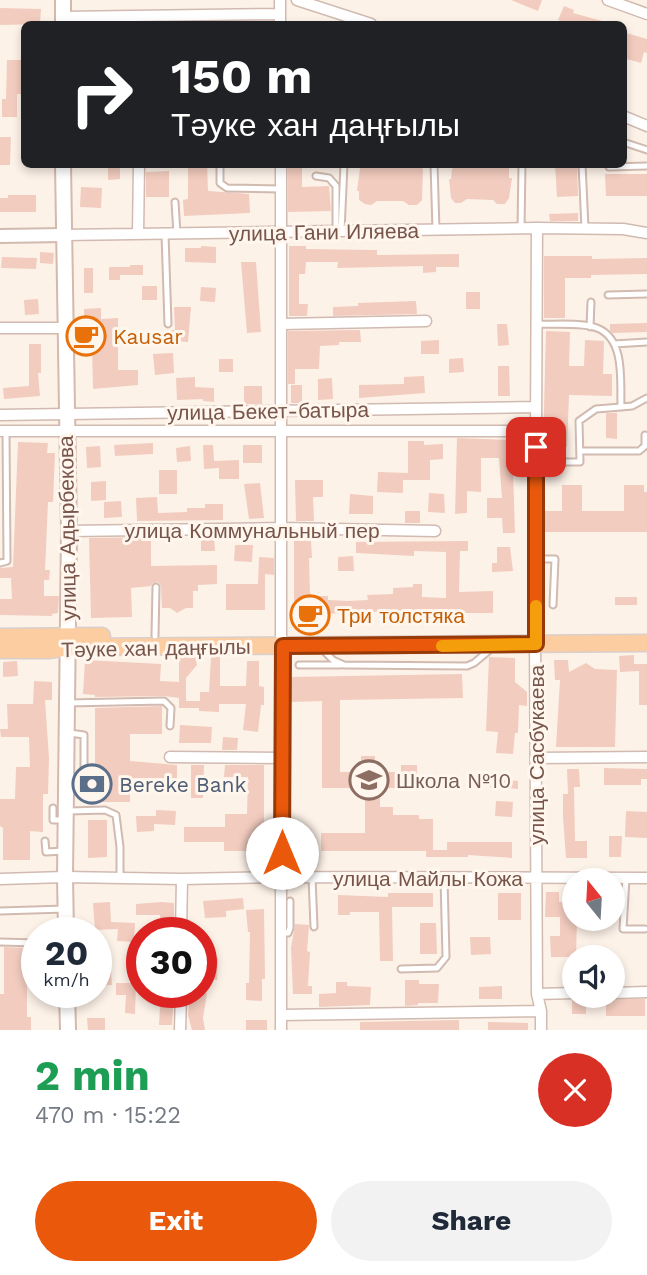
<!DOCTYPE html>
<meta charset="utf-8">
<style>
body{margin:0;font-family:"Work Sans",sans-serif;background:#f2f2f3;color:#1f2937;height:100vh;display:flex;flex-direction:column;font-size:26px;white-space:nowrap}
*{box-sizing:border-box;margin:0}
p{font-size:23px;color:#747a83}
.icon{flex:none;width:38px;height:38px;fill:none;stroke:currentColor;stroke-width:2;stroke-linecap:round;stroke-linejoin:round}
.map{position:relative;height:1030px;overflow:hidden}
.details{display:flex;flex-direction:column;background:#fff;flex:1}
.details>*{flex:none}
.guide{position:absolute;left:21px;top:21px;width:606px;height:147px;border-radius:10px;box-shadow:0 4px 10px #0003;background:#202124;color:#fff;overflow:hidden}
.needle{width:46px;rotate:342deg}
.buttons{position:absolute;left:562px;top:868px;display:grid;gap:14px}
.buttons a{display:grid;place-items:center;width:63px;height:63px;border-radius:50%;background:#fff;box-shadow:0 4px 10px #0003;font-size:35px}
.speed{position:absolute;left:21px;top:917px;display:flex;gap:14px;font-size:35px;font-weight:700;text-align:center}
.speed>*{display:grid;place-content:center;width:91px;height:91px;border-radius:50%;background:#fff;box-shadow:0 4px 10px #0003;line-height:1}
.speed small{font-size:18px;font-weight:400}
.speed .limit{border:10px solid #d22;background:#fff;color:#111}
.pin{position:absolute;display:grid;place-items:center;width:60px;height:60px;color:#fff;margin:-30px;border-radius:14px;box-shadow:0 4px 10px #0006}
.me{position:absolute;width:77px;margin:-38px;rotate:0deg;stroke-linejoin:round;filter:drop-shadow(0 0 5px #0008)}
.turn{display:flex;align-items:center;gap:24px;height:147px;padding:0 35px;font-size:32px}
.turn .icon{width:91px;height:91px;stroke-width:2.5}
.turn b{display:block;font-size:49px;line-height:60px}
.round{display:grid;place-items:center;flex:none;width:74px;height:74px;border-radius:37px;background:#f2f2f3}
.overview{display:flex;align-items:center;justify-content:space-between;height:119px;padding:0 35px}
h1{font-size:42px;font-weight:700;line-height:52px;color:#1e9e55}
.button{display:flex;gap:14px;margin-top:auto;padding:14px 35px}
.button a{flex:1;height:80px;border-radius:42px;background:#ea580c;color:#fff;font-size:28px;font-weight:700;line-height:80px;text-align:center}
.button a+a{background:#f2f2f3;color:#1f2937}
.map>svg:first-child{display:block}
.building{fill:#f2ccbf}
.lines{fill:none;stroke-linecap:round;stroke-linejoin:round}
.service-casing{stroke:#d1bab0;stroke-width:9}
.minor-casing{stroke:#d1bab0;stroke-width:13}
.tertiary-casing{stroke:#d1bab0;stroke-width:16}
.secondary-casing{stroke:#d4b9ad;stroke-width:18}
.primary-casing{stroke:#d9cfcd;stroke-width:19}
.service{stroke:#fff;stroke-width:5}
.minor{stroke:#fff;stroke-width:10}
.tertiary{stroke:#fff;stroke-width:12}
.secondary{stroke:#fff;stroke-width:14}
.primary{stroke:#fbcda1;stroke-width:16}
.route-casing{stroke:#983908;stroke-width:18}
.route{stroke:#ea580c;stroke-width:12}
.slow{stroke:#f59e0b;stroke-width:12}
.labels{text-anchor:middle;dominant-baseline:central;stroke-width:6;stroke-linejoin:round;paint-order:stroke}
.street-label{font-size:21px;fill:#77554b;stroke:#fff6ee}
.food-label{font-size:21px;fill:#c56008;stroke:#fff6ee;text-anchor:start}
.education-label{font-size:21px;fill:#785e54;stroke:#fff6ee;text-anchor:start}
.service-label{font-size:21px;fill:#4e5e75;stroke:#fff6ee;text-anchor:start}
</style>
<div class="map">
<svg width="647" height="1030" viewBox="0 0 647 1030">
<rect width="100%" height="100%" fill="#fdf2e8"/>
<path class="building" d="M511,0H542L538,11Z
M564,6L574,10L573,13L606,22V24H569L558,20Z
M0,8L41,9L40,24L0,25Z
M623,32L647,39V53L644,52L641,63L623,58Z
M7,60H23L22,94H17V117H2V99H6Z
M0,137H11L10,165H0Z
M188,164H207L208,191L249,194L250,213L184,216L183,200L188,199Z
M288,164H302V187L329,186L331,211L288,212Z
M365,164L378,168H404L417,164L423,169L422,200L417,205H409L403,201H377L371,205L365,204L359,200V191H357L360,168Z
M498,164H505L509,168V178H512L509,198L505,204H497L493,200L467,199L461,203H455L451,198L449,179H451L452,169L458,165H464L468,168H495Z
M555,164H577L578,196L557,197Z
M108,166H120V179L108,180Z
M169,171V197H146V172Z
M605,174H647V196H606Z
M81,187L102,188L101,208L80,207Z
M8,195H36V212H0V198H8Z
M578,213V221H550L549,214Z
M201,246L216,247V263L185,262V248H201Z
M289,246H306V249L377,250V255L459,254V267H436V272L423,273V266L337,268L338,262H306L305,274H299V304H308L307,316H289Z
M40,252L54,253L53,264L40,263Z
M544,256H592V259L647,258V274L591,275V278H565V318H544Z
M2,257L37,258L36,269L1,268Z
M241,262H256L261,332L247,333Z
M130,265H143V275H120V280H109V267H130Z
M84,268H93V293H84Z
M142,286H157V300H142Z
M201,287L216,288L215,302L200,301Z
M466,292H480V309H466Z
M38,299L39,314L25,315L24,300Z
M416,301L417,314L333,316V307L358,306V303Z
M174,307H191L188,342L171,341V330H175Z
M101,308V319L118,318V370H138V385L93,389L92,345H85L84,309Z
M647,323V332L612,333L610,330V324Z
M497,324H507L509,345L498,346Z
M360,330L361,342H339V345L320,346L319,369H295V384H288V331Z
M546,331L570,332L569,366H584L585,340L604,341L603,374H612V396L569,395L567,447H543Z
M439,340V354H421V341Z
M29,344H41V373H38L40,396L4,399L3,388L29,386Z
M173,353L174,373L155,375L153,354Z
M463,358L464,372L449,373V359Z
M219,359H233V372H219Z
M498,366H509L510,396H498Z
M424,376L425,393L359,398V385L404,384V377Z
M195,377V387L214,388V402L203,401V399L177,400L176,378Z
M332,378L333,399L318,400V379Z
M291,385H302V403H291Z
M244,386H262V404H244Z
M606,413H617V439L606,438Z
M457,438L512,440L515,533H503L502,518H487V498H502L499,458H481V492L467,491V513L455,514Z
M408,441H424V445L443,444V459L430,460V480H403V493L377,492L378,472L408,473Z
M18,442L48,443L47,453H55L53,502H48L45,570H50L49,580H44V596H59L58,613L52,614V616L0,615V599H12L11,578H0V568L13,567Z
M153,443V454L115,456L114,445Z
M203,445H213L214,461L239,460V479H219V468L204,469Z
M243,445H262V463H243Z
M100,446L101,467L87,468L86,447Z
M190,446L191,461L177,462L176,448Z
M159,470H177V494H159Z
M295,480H323V497H313L314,521H296Z
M106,481V500L91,501V482Z
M260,483L264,518L249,519L244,484Z
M562,485H582V511H624V485H644V492H647V532H543V511H562Z
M429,493L444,494L445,513L428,512Z
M350,494L373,496V514H349Z
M157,497L158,513L187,512V508H205V504H223V520L137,521L136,498Z
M121,501L122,517L104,518V502Z
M405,511H420V523H405Z
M214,536L215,551H201V537Z
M151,537V566L217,565V584L198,585V591H193V608H186L177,613L170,608H162L161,586L158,582L153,583L151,586L131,588L132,617L91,618L89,538Z
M311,540L312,558H309L310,596H328V600L348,601L368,600L367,595L393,594V588L413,587V584H422V597L446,598V552L414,551V556L356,553V542L468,541V551H460L459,592L493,591V613H435V615H424V610L294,615V541Z
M235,545H253L252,562L234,561Z
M497,547H510L513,571L492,572V563H497Z
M353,556L354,571H338V557Z
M259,557L274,558V575L265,574V610H226V584H258Z
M615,597H637V605H615Z
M634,655V664H647V705H639V671L620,672L619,656Z
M220,656V686H246L247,661H259V686L264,687V705H261L258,732L243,730L246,704H219V712L199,711V708H179V698L164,696L95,697V695L83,694L85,660L161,664L160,681L179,682V657H195L197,665L186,678V701H200V692H209L211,657Z
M489,657L515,658V682L527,692V706L519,705L518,733H515L513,754L496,753L498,732L486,731Z
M554,660H568L569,672L586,663L595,669L617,670L615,747H556L560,680H555Z
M17,661L18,676L3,677V662Z
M462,674L463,698L340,700V772H361V756H375V772H401V765H417V788H380V807H393V815H419V819H433V850H447V842H512V858L468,855V857H426V851H321V833H365V788H322V701L290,702V677Z
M34,681L52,682V700H45L49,758L48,794H43V832L30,831V860H3V828L0,826V799H15L16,767H30L29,737H1L0,729H8L7,704H33Z
M162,706V734H130V761L177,765V778H130V802H95V708Z
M180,725L212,727L211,743H179Z
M223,737L238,738L237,750H222Z
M191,765H204L203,798H191Z
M225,765H264V851H224V842H184V827H225V814H247L248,777H224Z
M604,768L647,769V779H641V785H604Z
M567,769H579L580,787H574L575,841H587V858H566L563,817V794H568Z
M491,778L518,781V789L490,787Z
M496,801L513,802L512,817L495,816Z
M156,810L176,811L175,825L154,824V831L137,832L136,816H156Z
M626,811L647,812V838L625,837Z
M88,820H107V857L88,858Z
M609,836H622L621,857H609Z
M546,892H559V902H571V920H577L576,957H551L550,936H560V917H545Z
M388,893H433V907H392L393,961H380L379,912H350V915H338V895L388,897Z
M498,893H521V920H498Z
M243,898L244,909L226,911V917L205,918L203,901Z
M110,902L111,922L135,923L134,942L117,941L118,929L95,930L93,903Z
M161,902L174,903V933H160V915H136V904Z
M264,909L265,979H262V1001L246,1000V983H249L250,932H248L246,910Z
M420,923H436L437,954H420Z
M295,924L309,925L307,951L310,952L308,986H312V994H293L291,948Z
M470,937H490L491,954L471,955Z
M96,945H109L112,985H104V977H96Z
M4,947L27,948V1017H31V1030H0V994H4Z
M201,956L218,958L217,980L201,979Z
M405,980H419V984H439L438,1003H418V1005L405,1006Z
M336,982H347V986L371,987L370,1005L319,1007V994L336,993Z
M116,983H136L135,1014L125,1013L126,995H116Z
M502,986V999H479V987Z
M190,992L207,993L203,1018L205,1030H192L188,1015Z
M579,999H586V1014H572V1000Z
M606,999H645V1016H606Z
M160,1007L173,1008L172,1025H159Z
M87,1018H105V1030H88Z
M246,1020H267V1030H246Z
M459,1020V1030H360V1022Z
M488,1022L528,1023V1030H488Z"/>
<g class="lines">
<g class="service-casing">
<path id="service" d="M623,142L647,150
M220,164V183L227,188L282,189
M434,164L436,230
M582,164L585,228
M608,164L609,167L647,166
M316,176L329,178L336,186V232
M175,202L177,234
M521,228L522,164
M341,232L344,164
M165,234L168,324
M608,295L647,294
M537,324C552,325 583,322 597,328C626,339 620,383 621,407L632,406L647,398
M590,327L591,302
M614,344L647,342
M580,451H639L645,446V435
M536,462H580L579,421L596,409L621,407
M536,559H555L553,605
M0,563L7,561L6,431
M155,636L156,587
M321,648L333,660L344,665L467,666L474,663L492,648
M299,665H341
M67,703L164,701L171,708L170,726
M69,733L84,735V776L69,778
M53,808V820H65
M69,811L105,810L116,815L120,847V878
M45,841L46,852L65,851
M312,877L314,927
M626,878L623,929H645
M0,911L65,909
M282,933H288L290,928V901
M0,942L37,943
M401,969L437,968L446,957L444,878"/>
</g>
<g class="minor-casing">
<path id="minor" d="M280,0V24
M297,0L371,24
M608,0L647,14
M63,17L280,14
M623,116L647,126
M537,228L535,635L537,994L541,1011V1030
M138,234L139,164
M63,235L537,228L623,229L647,233
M282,324L426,321
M0,328H66
M0,415L536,407
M0,431H536
M69,531L283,528L435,531
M170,757L282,758
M538,758L647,757
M0,879L65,877L182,879L282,877L647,878
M181,933L182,879
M612,993L647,992
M537,994L574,993
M281,1015L541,1011
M180,1030L181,992
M281,1030V164"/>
</g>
<g class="tertiary-casing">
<path id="tertiary" d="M0,236L63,235"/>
</g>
<g class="secondary-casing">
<path id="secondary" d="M63,0V24
M63,164L69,531L65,877L66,933
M67,992L68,1030"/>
</g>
<g class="primary-casing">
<path id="primary" d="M0,637L102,636
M0,650H50L68,647L647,643"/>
</g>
<use href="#service" class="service"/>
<use href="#minor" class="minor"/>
<use href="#tertiary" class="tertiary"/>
<use href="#secondary" class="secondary"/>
<use href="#primary" class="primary"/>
</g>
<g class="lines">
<g class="route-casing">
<path id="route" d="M282,853L283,646L536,644V447"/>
</g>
<use href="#route" class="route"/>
<path class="slow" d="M442,646L536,644V606"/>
</g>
<defs>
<g id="cafe-ring" transform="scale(2.0125)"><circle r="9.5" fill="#fff6ee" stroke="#e8710a" stroke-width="1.5"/><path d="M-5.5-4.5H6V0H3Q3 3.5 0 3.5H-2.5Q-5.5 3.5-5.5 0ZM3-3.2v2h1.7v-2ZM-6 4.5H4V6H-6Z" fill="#e8710a"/></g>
<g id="school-ring" transform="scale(2.0125)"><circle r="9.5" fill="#fff6ee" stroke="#8d6e63" stroke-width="1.5"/><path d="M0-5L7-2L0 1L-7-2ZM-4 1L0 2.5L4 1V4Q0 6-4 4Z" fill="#8d6e63"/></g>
<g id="bank-ring" transform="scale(2.0125)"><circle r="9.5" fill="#fff6ee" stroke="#5c6f8a" stroke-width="1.5"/><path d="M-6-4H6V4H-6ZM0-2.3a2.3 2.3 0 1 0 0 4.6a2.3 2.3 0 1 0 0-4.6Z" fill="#5c6f8a"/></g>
</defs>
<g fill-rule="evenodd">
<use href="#cafe-ring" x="86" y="336"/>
<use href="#cafe-ring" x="310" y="615"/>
<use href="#school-ring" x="369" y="780"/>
<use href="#bank-ring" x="92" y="784"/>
</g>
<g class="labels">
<g class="street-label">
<text transform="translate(324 232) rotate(-1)">улица Гани Иляева</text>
<text transform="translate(268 411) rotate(-1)">улица Бекет-батыра</text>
<text transform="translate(67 528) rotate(-91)">улица Адырбекова</text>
<text x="252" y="530">улица Коммунальный пер</text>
<text transform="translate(156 648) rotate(-1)">Тәуке хан даңғылы</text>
<text transform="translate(536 755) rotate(-90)">улица Сасбукаева</text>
<text x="428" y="878">улица Майлы Кожа</text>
</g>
<g class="food-label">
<text x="113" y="336">Kausar</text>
<text x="337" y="615">Три толстяка</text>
</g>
<g class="education-label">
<text x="396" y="780">Школа №10</text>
</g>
<g class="service-label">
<text x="119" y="784">Bereke Bank</text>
</g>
</g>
</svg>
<div class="buttons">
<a><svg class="needle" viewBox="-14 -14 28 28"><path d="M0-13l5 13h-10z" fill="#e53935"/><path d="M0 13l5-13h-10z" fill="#747a83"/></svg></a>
<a><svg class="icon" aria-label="sound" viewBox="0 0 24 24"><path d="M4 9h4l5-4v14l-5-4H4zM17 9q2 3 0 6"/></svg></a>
</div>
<div class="speed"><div>20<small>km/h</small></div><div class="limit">30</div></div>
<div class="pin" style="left:536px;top:447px;background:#d93025"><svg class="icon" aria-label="arrive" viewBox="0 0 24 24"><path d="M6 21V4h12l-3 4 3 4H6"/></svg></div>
<svg class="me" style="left:282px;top:853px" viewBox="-20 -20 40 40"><circle r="19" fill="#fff"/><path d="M0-13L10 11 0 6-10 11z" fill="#ea580c"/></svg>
<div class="guide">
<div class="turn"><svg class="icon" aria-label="right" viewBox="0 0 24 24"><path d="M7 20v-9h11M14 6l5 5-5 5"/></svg><div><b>150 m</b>Тәуке хан даңғылы</div></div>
</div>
</div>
<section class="details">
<div class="overview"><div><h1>2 min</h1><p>470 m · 15:22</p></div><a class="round" style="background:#d93025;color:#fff"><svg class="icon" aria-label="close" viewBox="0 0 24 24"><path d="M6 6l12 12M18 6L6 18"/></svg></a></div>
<div class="button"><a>Exit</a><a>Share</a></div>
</section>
